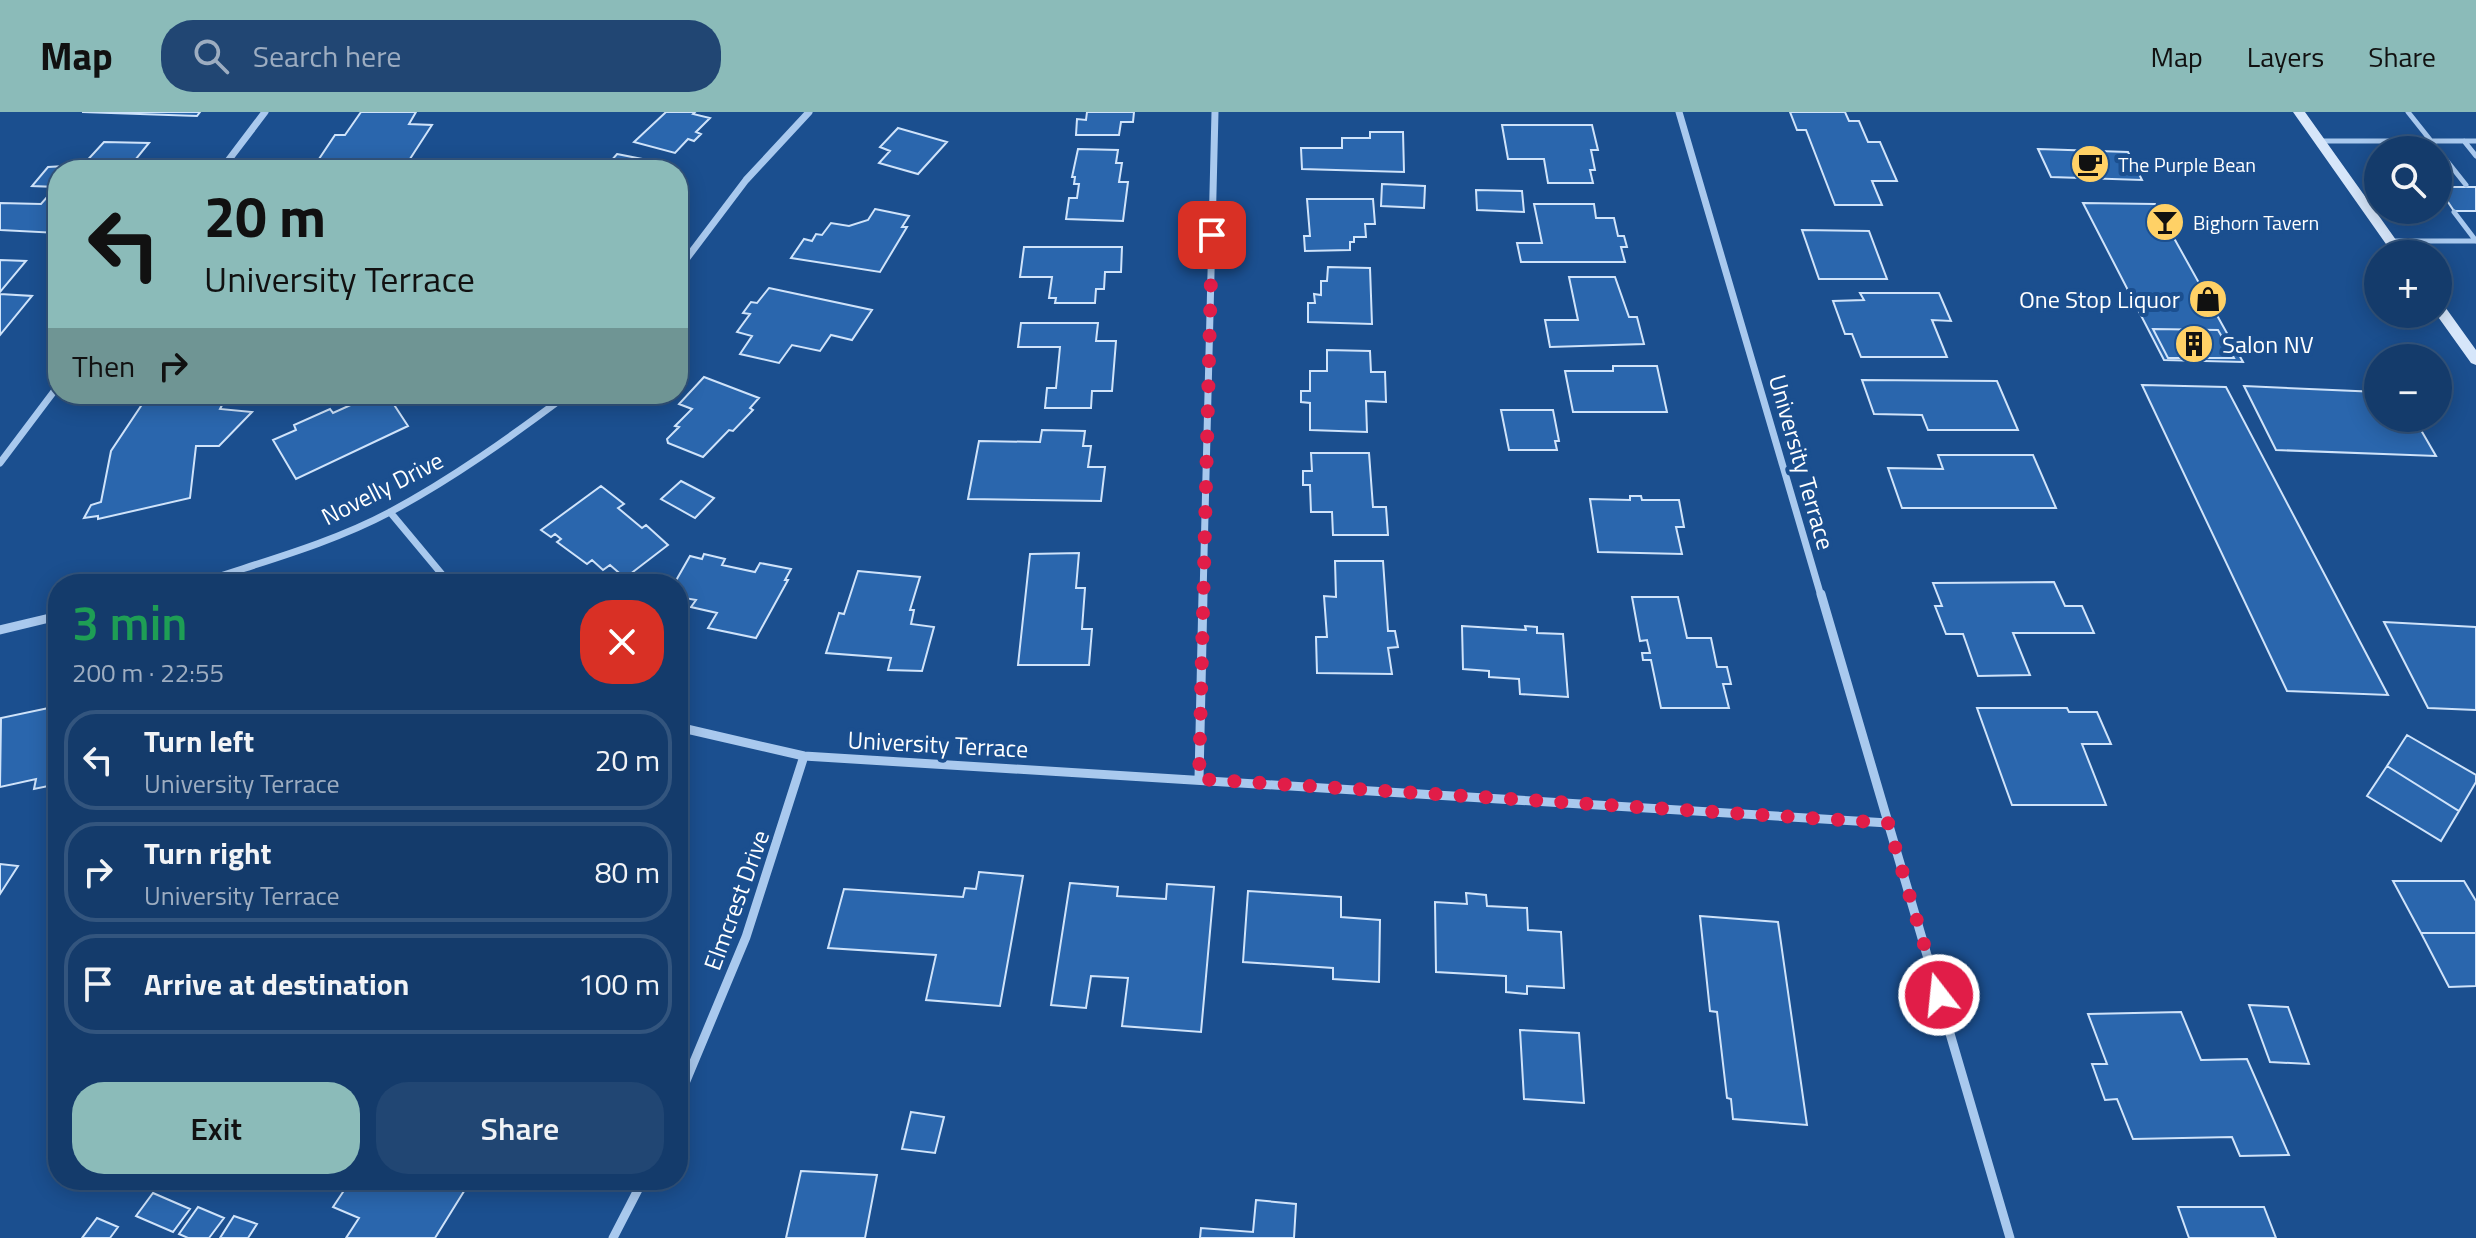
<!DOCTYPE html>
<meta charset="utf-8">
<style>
body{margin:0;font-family:"Titillium Web",sans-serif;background:#214673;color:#f1f3f6;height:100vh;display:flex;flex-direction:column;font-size:30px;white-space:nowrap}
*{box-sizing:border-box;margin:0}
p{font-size:26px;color:#9dadc1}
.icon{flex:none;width:44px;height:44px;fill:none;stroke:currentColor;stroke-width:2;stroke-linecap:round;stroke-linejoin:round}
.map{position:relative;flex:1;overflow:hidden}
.details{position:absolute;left:48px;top:462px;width:640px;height:616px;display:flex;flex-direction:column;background:#143b6b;border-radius:32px;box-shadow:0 4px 20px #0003,0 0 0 2px #33557e}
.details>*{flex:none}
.guide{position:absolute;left:48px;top:48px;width:640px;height:244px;border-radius:32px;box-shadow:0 4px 20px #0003,0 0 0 2px #33557e;background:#8bbbb9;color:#111;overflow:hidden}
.controls{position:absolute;left:2364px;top:24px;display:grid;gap:16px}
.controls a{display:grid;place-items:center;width:88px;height:88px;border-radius:50%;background:#143b6b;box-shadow:0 4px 20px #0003,0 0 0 2px #33557e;font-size:40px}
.pin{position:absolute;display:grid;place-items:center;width:68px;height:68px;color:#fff;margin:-34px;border-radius:16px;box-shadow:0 4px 12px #0006}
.me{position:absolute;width:88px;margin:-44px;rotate:344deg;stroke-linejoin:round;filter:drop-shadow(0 0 6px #0008)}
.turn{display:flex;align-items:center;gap:28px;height:168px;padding:0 24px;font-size:36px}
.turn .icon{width:104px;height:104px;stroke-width:2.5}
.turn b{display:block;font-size:56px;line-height:68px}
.then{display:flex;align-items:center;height:76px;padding:0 24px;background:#0003;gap:16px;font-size:30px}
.round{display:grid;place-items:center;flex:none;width:84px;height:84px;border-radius:32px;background:#214673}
.overview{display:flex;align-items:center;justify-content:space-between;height:136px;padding:0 24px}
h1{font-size:48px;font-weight:600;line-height:60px;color:#1e9e55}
.cta{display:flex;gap:16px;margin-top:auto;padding:16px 24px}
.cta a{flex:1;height:92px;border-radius:32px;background:#8bbbb9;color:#111;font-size:32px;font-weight:600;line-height:92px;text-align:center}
.cta a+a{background:#214673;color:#f1f3f6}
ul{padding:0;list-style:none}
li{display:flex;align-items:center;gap:24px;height:100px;margin:0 16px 12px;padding:0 8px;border:4px solid #33557e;border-radius:32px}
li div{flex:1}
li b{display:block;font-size:30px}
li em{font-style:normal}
header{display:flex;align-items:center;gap:48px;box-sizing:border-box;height:112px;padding:0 40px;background:#8bbbb9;color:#111}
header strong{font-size:38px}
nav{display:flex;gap:44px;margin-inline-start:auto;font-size:28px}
.search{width:560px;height:72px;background:#214673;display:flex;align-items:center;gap:20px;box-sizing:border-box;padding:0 28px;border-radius:32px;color:#9dadc1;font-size:30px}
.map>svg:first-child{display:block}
.building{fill:#2a66ad;stroke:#cfe3fa;stroke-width:2}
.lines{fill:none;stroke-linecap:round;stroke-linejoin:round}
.service{stroke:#a9c9ee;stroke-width:5}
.minor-far1{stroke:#a9c9ee;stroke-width:7}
.minor{stroke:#a9c9ee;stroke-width:9}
.secondary{fill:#d6e6fa;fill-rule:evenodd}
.route{stroke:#e11d48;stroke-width:14;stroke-dasharray:0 25.2}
.labels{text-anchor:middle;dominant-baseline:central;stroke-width:8;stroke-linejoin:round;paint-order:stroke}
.far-poi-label{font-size:20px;fill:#fff;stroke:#1b4f8f;text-anchor:start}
.poi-label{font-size:24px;fill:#fff;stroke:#1b4f8f;text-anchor:end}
.street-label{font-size:24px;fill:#fff;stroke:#1b4f8f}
</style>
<header>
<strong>Map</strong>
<div class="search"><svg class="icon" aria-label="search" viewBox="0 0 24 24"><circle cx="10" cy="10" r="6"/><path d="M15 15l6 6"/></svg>Search here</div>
<nav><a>Map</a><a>Layers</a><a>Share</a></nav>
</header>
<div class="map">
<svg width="2476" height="1126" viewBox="0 0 2476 1126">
<rect width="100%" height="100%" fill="#1b4f8f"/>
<path class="building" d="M82,0H200L197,4Z
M361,0H416L409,12L432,13L406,53H315L335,23H345Z
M666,0H695L693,2L710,6L696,20L701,22L694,29L688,27L675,41L634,30Z
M1087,0H1134L1133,10H1121L1119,23H1076L1077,7L1086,8Z
M1790,0H1845L1849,9H1859L1868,30H1880L1897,69H1872L1882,93H1835L1806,18H1797Z
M1502,13H1592L1598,38H1591L1595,58H1590L1593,71H1548L1544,47H1508Z
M898,16L947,30L918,62L879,51L890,39L880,35Z
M1370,20H1403L1404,60L1302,57L1301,36H1342V26H1370Z
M104,30L149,31L127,58H58V121L0,118V91L41,92L56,75L32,74L48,55L83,53Z
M1078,37L1118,38L1116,51H1122L1119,70H1128L1123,109L1066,107L1069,86H1077L1079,72H1074L1075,65H1072Z
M2038,37L2128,40L2142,68L2051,65Z
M617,42L642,47L632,58H598L604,57Z
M1382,72L1425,74L1424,96L1381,94Z
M2438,75H2476V99H2454Z
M1476,78L1522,79L1524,100L1477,98Z
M1307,87H1373L1375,112H1365L1366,125H1354V130H1350V138L1305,139L1304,124H1310Z
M2083,91L2155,92L2243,250L2164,248Z
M1534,92H1594L1596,106H1614L1618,124H1624L1627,135H1621L1625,150H1521L1517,131H1542Z
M875,97L909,104L902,115H907L880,160L791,146L804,127L812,129L816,122L822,123L831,111L849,114L868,108Z
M1802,118L1869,119L1887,167H1819Z
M1024,135H1122L1121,160H1105L1104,177H1096L1095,191H1055L1056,186H1049L1052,165H1020Z
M0,148L26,149L0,180Z
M1328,155L1370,156L1372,212L1308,210V191H1315L1314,182L1321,183V169H1327Z
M1569,165H1615L1629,205H1637L1644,232L1550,235L1545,208H1578Z
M769,176L872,198L852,228L831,223L820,239L792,233L779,251L740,242L752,224L737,220L750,202L743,201L751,190L757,191Z
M1860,181H1939L1951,209L1932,208L1947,245H1861L1852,222H1845L1833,189L1864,188Z
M0,182L32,184L0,223Z
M1021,211H1098L1096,229H1116L1112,279H1092L1091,296H1045L1047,276H1056L1060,235H1018Z
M2153,217L2218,218L2234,246H2168Z
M1327,238L1370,239L1371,260H1385L1386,290L1366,289L1367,320L1310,318V291L1301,290V279H1310V259H1327Z
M1613,254H1657L1667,300H1573L1565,259H1613Z
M704,265L759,286L750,296L753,298L733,319L729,318L703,345L668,331L667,327L679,315L675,314L692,297L679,292Z
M1862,268L1997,269L2018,318H1928L1922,303L1874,302Z
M2142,273L2226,275L2388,583L2287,579Z
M2244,274L2378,280V306H2414L2436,344L2276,338Z
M149,282H228L220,297L252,300L219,334H196L190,386L98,407V404L84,406L91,393L101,390L111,339Z
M375,282H387L408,314L296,367L273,328L296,318L294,313L330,297L333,301Z
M1501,298H1553L1559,329H1555L1557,338H1509Z
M1042,318L1085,319L1083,334H1091L1088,355H1105L1101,389L968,387L979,329L1040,330Z
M1311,341H1369L1373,395H1386L1388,423H1333L1332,400H1311L1310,373H1303V359H1312Z
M1938,343H2033L2056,396H1902L1888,356L1943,357Z
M681,369L714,386L695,406L661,387Z
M601,374L624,392L618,396L642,416L646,413L668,433L625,466L610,453L603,458L592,448L587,452L557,430L561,427L555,422L551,425L541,418Z
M1630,384H1641L1642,388H1679L1684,415H1676L1682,442L1598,440L1590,387L1630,388Z
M1079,441L1076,476H1085L1082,517H1092L1089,553H1018L1030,442Z
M704,442L725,447L722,453L755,460L760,451L791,457L785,468H788L756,526L708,516L717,501L691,495L696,488L678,485V472H674L690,444L702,447Z
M1335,449H1383L1388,519H1395L1398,535L1388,536L1392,562L1317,561L1316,525H1327L1324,484L1336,485Z
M858,459L920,465L910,498H914L911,512L934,515L922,559L888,558L891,546L826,541L839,501L844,502Z
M2054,470L2065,494H2082L2094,521H2013L2030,563L1978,564L1963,522H1946L1935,494H1942L1933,471Z
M1632,485H1678L1687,526H1711L1717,555H1727L1731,572H1723L1729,596H1661L1651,548H1643L1642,541H1650L1647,528L1640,529Z
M2384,510L2476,515V598L2428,596Z
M1462,514L1526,518L1525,514L1537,515V521L1563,522L1568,585L1520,582L1519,567L1489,565V559L1463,557Z
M58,594V672L34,677L36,667L0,675L1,606Z
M1977,596H2067L2069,600H2097L2111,632H2082L2106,693H2012Z
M2407,623L2476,663V670L2459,699L2387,654Z
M2387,654L2459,699L2441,729L2367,684Z
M0,752L18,754L0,782Z
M979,760L1023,764L1000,894L926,888L936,843L828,836L844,777L963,785L965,776L976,777Z
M2393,769H2464L2476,789V821H2421Z
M1070,771L1118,775L1117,784L1166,787L1167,772L1214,775L1201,920L1122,914L1128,866L1091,864L1086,896L1051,893Z
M1248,779L1341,785V805L1380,808L1379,870L1333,867V856L1243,850Z
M1466,781L1486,783L1487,794L1527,796L1528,818L1561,820L1564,876L1527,874V882L1506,880V864L1436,860L1435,790L1467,792Z
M1700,804L1778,810L1807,1013L1733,1007L1731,987L1727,986L1717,900L1710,899Z
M2421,821H2476V874L2449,875Z
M2249,893L2288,895L2309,952L2270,950Z
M2181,900L2201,948L2247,947L2289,1043L2240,1044L2232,1025L2133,1027L2117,987L2105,988L2092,952H2107L2088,902Z
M1520,918L1579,921L1584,991L1524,987Z
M911,1000L944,1005L935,1041L902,1037Z
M801,1059L877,1063L865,1126H786Z
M351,1068H471L435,1126H346L359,1106L333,1095Z
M153,1081L190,1097L173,1120L136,1104Z
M1256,1088L1296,1092L1294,1126H1200L1201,1116L1253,1120Z
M198,1095L224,1106L209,1126H188L179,1122Z
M2178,1095H2264L2276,1126H2189Z
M234,1104L257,1112L248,1126H220Z
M97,1106L118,1115L110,1126H82Z"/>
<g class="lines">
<path class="service" d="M2408,0L2466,73
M2319,29H2476
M2464,29L2476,44
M2454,100L2476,129
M2391,129H2476"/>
<path class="minor-far1" d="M1679,0L1821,484
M221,58L265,0
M678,158L746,68L809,0
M0,351L58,274
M390,400L450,472
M196,472C261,450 330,432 390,400C452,367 512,324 568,282
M1203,484L1215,0"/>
<path class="minor" d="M1821,482L2010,1126
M0,518L58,504
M678,615L804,644L1888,711
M1199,667L1203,482
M678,988L746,825L804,644
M613,1126L643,1068"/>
<path class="secondary" d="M2293,0H2305L2406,142H2393Z
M2438,191L2443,192L2476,238V253L2471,251L2436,202Z"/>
</g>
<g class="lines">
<path class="route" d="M1212,123L1199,667L1888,711L1939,883"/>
</g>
<defs>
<g id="cafe-disc" transform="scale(2)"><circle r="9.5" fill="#ffd166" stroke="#1b4f8f"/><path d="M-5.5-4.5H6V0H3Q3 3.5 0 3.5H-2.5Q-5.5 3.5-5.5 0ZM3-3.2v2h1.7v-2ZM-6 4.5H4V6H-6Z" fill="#111"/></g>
<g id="bar-disc" transform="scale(2)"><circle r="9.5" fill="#ffd166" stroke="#1b4f8f"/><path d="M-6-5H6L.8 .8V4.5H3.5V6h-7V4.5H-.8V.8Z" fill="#111"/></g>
<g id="shop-disc" transform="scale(2)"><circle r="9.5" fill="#ffd166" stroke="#1b4f8f"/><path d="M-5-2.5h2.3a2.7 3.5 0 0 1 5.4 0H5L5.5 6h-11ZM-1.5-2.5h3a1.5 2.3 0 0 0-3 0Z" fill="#111"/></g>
<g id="building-disc" transform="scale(2)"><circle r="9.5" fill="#ffd166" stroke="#1b4f8f"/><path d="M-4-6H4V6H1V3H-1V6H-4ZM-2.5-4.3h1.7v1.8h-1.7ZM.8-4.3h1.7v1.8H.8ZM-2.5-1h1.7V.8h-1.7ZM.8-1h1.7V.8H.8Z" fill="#111"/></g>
</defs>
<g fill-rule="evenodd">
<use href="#cafe-disc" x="2090" y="52"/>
<use href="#bar-disc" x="2165" y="110"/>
<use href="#shop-disc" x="2208" y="187"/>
<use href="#building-disc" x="2194" y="232"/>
</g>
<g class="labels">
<g class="far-poi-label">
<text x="2118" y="52">The Purple Bean</text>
<text x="2193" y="110">Bighorn Tavern</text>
</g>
<g class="poi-label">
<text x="2180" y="187">One Stop Liquor</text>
<text x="2222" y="232" text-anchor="start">Salon NV</text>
</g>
<g class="street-label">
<text transform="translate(1802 350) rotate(74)">University Terrace</text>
<text transform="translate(382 376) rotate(-27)">Novelly Drive</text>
<text transform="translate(938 632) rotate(3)">University Terrace</text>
<text transform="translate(736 788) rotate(-70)">Elmcrest Drive</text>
</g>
</g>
</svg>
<div class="controls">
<a><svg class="icon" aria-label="search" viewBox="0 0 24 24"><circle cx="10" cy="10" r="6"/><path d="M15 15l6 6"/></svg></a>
<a>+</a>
<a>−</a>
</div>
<div class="pin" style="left:1212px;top:123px;background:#d93025"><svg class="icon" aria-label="arrive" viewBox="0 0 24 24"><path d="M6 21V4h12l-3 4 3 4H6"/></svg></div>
<svg class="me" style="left:1939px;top:883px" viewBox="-20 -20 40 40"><circle r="17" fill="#e11d48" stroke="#fff" stroke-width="3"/><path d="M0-11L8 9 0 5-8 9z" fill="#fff"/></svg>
<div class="guide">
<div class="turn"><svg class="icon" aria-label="left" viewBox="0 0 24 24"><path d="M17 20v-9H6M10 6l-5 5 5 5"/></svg><div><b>20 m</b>University Terrace</div></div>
<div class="then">Then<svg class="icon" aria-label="right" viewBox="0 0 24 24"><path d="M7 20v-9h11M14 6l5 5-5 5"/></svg></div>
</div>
<section class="details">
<div class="overview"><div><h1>3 min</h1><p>200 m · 22:55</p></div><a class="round" style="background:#d93025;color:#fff"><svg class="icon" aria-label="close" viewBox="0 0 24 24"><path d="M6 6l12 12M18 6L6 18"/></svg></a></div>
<ul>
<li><svg class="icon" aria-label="left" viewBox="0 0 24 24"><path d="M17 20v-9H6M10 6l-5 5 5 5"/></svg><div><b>Turn left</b><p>University Terrace</p></div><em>20 m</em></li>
<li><svg class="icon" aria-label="right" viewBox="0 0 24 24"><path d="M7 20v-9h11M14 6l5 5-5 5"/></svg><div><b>Turn right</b><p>University Terrace</p></div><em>80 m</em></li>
<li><svg class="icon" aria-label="arrive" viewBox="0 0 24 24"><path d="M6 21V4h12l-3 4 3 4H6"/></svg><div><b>Arrive at destination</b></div><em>100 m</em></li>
</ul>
<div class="cta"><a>Exit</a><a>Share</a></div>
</section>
</div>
